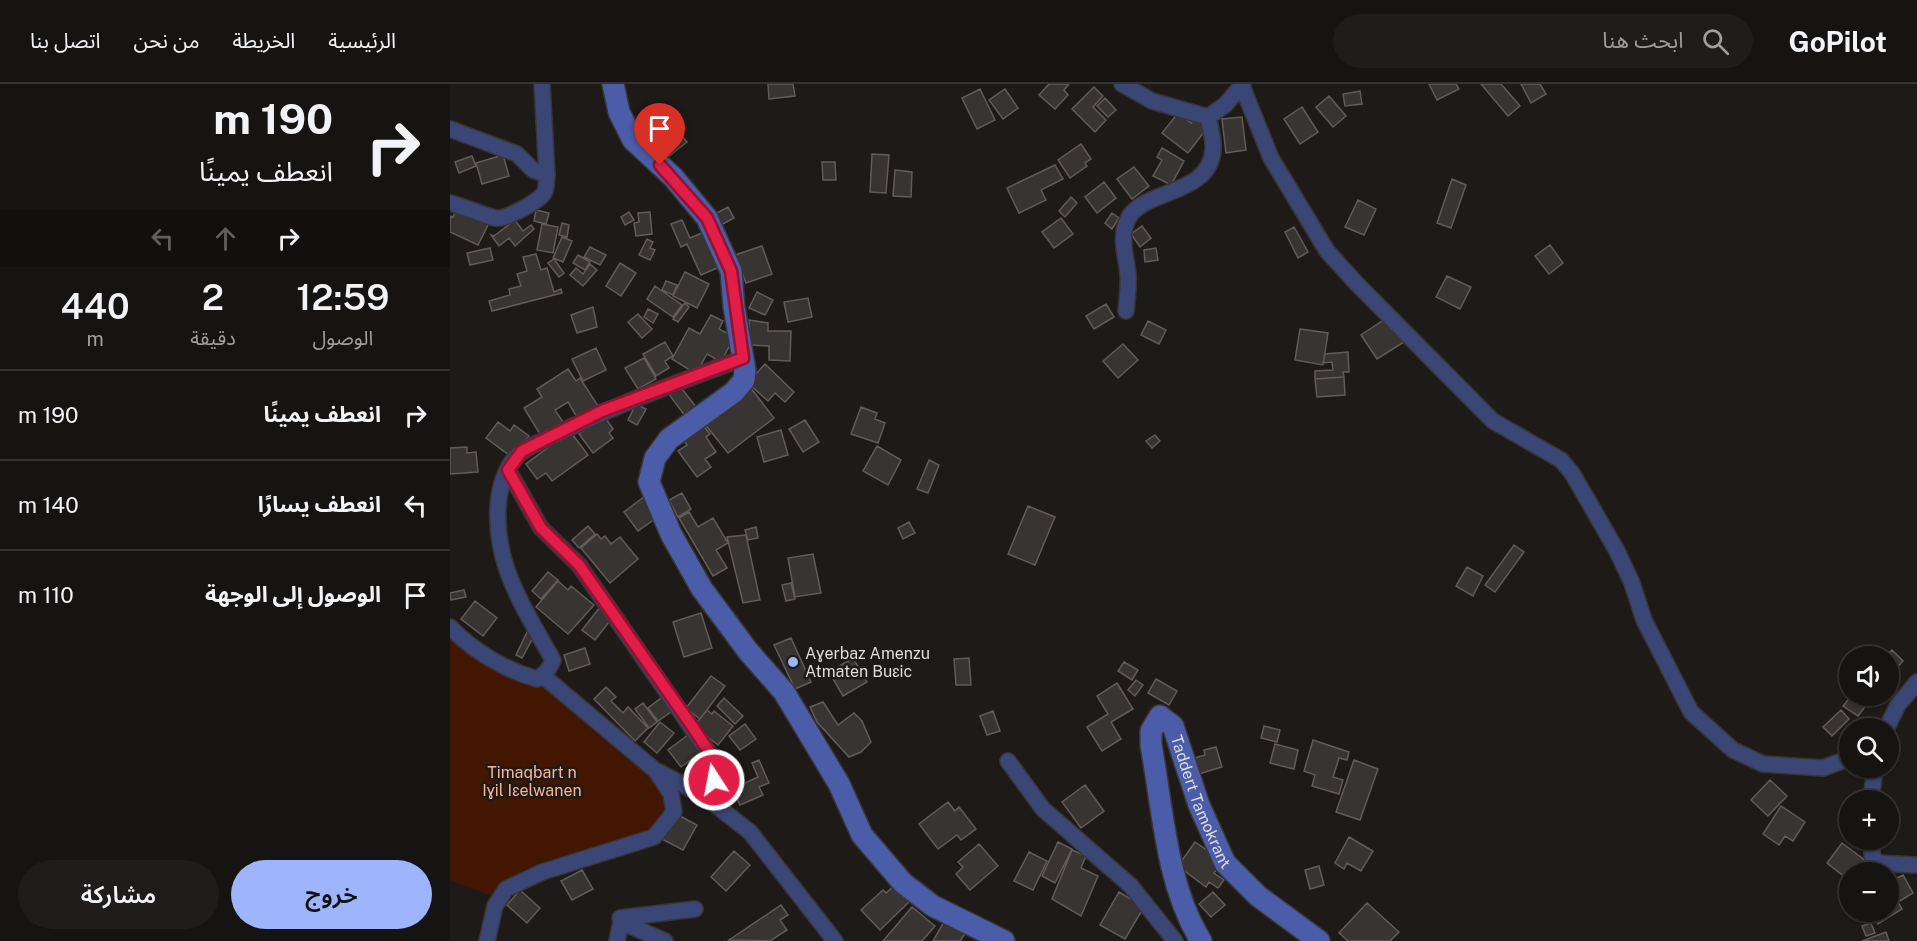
<!DOCTYPE html>
<html lang="ar">
<meta charset="utf-8">
<style>
body{margin:0;font-family:"Public Sans","Noto Sans Arabic",sans-serif;background:#1f1d1b;color:#f1f3f6;direction:rtl;height:100vh;display:flex;flex-direction:column;font-size:22px;white-space:nowrap}
*{box-sizing:border-box;margin:0}
p{font-size:20px;color:#9e9e9f}
.icon{flex:none;width:33px;height:33px;fill:none;stroke:currentColor;stroke-width:2;stroke-linecap:round;stroke-linejoin:round}
.map{position:relative;flex:1;overflow:hidden;direction:ltr}
.panel{display:flex;flex-direction:column;background:#161412;width:450px}
.panel>*{flex:none}
.hud{background:#161412;color:#f1f3f6;overflow:hidden}
.controls{position:absolute;left:1389px;top:562px;display:grid;gap:12px}
.controls a{display:grid;place-items:center;width:60px;height:60px;border-radius:50%;background:#161412;box-shadow:0 2px 4px #0004,0 0 0 2px #353332;font-size:30px}
.pin{position:absolute;display:grid;place-items:center;width:51px;height:51px;color:#fff;margin:-62px -26px;border-radius:50% 50% 50% 0;rotate:-45deg;box-shadow:0 0 6px #0007}
.pin .icon{rotate:45deg}
.me{position:absolute;width:66px;margin:-33px;rotate:349deg;stroke-linejoin:round;filter:drop-shadow(0 0 4px #0008)}
.turn{display:flex;align-items:center;gap:21px;height:126px;padding:0 18px;font-size:27px}
.turn .icon{width:78px;height:78px;stroke-width:2.5}
.turn b{display:block;font-size:42px;line-height:51px}
.lanes{display:flex;align-items:center;height:57px;padding:0 18px;background:#0003;justify-content:center;gap:30px;direction:ltr}
.lanes .off{opacity:.35}
.eta{display:flex;justify-content:space-evenly;align-items:center;height:102px;text-align:center}
.eta b{font-size:36px;font-weight:600;line-height:42px}
.cta{display:flex;gap:12px;margin-top:auto;padding:12px 18px}
.cta a{flex:1;height:69px;border-radius:36px;background:#9eb4fd;color:#111;font-size:24px;font-weight:600;line-height:69px;text-align:center}
.cta a+a{background:#1f1d1b;color:#f1f3f6}
ul{padding:0;list-style:none}
li{display:flex;align-items:center;gap:18px;height:90px;padding:0 18px;border-top:2px solid #353332}
li div{flex:1}
li b{display:block;font-size:22px}
li em{font-style:normal}
header{display:flex;align-items:center;gap:36px;box-sizing:border-box;height:84px;padding:0 30px;background:#161412;border-bottom:2px solid #353332}
header strong{font-size:28px}
nav{display:flex;gap:33px;margin-inline-start:auto;font-size:21px}
.search{width:420px;height:54px;background:#1f1d1b;display:flex;align-items:center;gap:15px;box-sizing:border-box;padding:0 21px;border-radius:33px;color:#9e9e9f;font-size:22px}
main{display:flex;flex:1;min-height:0}
.map>svg:first-child{display:block}
.green{fill:#431601}
.building{fill:#383432;stroke:#615c5a;stroke-width:1.5}
.lines{fill:none;stroke-linecap:round;stroke-linejoin:round}
.street-casing{stroke:#393533;stroke-width:18}
.secondary-casing{stroke:#393533;stroke-width:24}
.street{stroke:#3a4675;stroke-width:15}
.secondary{stroke:#4b5da9;stroke-width:21}
.route-casing{stroke:#92132f;stroke-width:15}
.route{stroke:#e11d48;stroke-width:10}
.poi-dot{fill:#9eb4fd;stroke:#1e1a18;stroke-width:2}
.labels{text-anchor:middle;dominant-baseline:central;stroke-width:5;stroke-linejoin:round;paint-order:stroke}
.poi-label{font-size:16px;fill:#dfdcda;stroke:#1e1a18;text-anchor:start}
.park-label{font-size:16px;fill:#f9b498;stroke:#1e1a18}
.street-label{font-size:16px;fill:#dfdcda;stroke:#1e1a18}
</style>
<header>
<strong>GoPilot</strong>
<div class="search"><svg class="icon" aria-label="search" viewBox="0 0 24 24"><circle cx="10" cy="10" r="6"/><path d="M15 15l6 6"/></svg>ابحث هنا</div>
<nav><a>الرئيسية</a><a>الخريطة</a><a>من نحن</a><a>اتصل بنا</a></nav>
</header>
<main>
<div class="map">
<svg width="1467" height="857" viewBox="0 0 1467 857">
<rect width="100%" height="100%" fill="#1e1a18"/>
<path class="green" d="M0,553L11,564L44,585L91,600L200,692L214,713L216,726C211,732 205,743 198,747C154,770 71,768 42,812L0,796Z"/>
<path class="building" d="M318,0H343L345,12L319,15Z
M599,0H619L614,6L618,11L605,25L589,11Z
M979,0H1006L1009,5L987,16Z
M1031,0H1051L1070,22L1058,32Z
M1071,0H1090L1096,10L1081,19Z
M644,3L653,12L643,23L656,36L645,48L622,25Z
M530,5L545,36L527,45L512,14Z
M555,5L568,24L553,35L539,16Z
M910,7L912,20L895,22L893,10Z
M879,12L896,32L883,43L866,23Z
M655,14L666,26L658,33L647,22Z
M211,21L221,38L200,51L189,33Z
M852,23L868,48L850,60L834,35Z
M728,29L741,39L745,34L757,44L738,69L712,49Z
M792,33L796,66L776,69L772,35Z
M224,43L237,58L218,73L206,57Z
M631,60L641,75L635,79L637,82L620,94L608,76Z
M712,64L734,77L721,101L703,92L712,76L707,73Z
M422,70L439,71L436,109L420,108Z
M53,71L59,92L32,100L26,79Z
M22,72L26,82L9,89L5,78Z
M372,78H385L386,96H373Z
M605,81L613,95L591,106L596,116L569,129L557,104Z
M684,83L699,102L682,115L667,95Z
M445,86L462,88L461,113L443,112Z
M1002,95L1016,101L1001,144L987,139Z
M654,98L666,114L647,129L635,113Z
M621,113L627,119L615,133L609,127Z
M908,116L926,125L914,151L895,143Z
M278,123L284,134L271,141L265,130Z
M7,124L39,139L28,161L0,148V132L3,133Z
M86,126L99,129L96,140L84,137Z
M179,128L184,136L175,141L171,133Z
M200,128L202,150L186,152L184,139L189,138L188,129Z
M662,129L669,134L662,145L655,139Z
M611,134L623,150L604,164L592,148Z
M65,136L73,147L81,141L84,145L65,162L59,154L49,162L41,151L44,152Z
M232,136L240,154L259,146L274,181L251,191L237,160L231,163L221,140Z
M112,139L119,141L117,153L109,151Z
M92,140L108,143L103,169L87,166Z
M692,142L701,154L690,163L681,150Z
M844,143L858,168L848,174L835,148Z
M112,153L122,157L113,178L103,174Z
M197,155L203,158L200,164L205,166L200,176L189,171Z
M1100,161L1113,179L1099,190L1085,172Z
M312,162L322,190L296,199L285,171Z
M140,163L156,171L150,181L134,173Z
M40,164L43,176L20,181L17,169Z
M706,164L708,176L695,178L694,166Z
M86,170L91,186L97,184L104,208L111,205L112,209L42,227L39,217L60,211L59,205L71,202L67,190L77,187L73,173Z
M128,171L140,178L135,186L123,179Z
M104,175L114,189L109,193L98,179Z
M170,179L186,189L171,212L156,202Z
M140,180L147,186L133,202L120,191L126,184L133,190Z
M235,188L259,200L247,224L223,212Z
M997,192L1021,203L1010,225L986,213Z
M216,197L227,201L223,211L212,206Z
M205,202L232,221L223,233L197,215Z
M307,208L323,216L315,231L299,224Z
M358,214L362,233L338,238L334,218Z
M235,219L239,223L228,238L223,235Z
M656,220L664,233L644,245L636,232Z
M143,223L147,243L127,249L121,231Z
M198,225L208,230L203,239L194,233Z
M188,230L202,245L192,254L178,238Z
M261,231L273,237L269,245L284,253L271,278L257,270L246,290L222,275L239,244L250,250Z
M938,233L954,258L927,275L911,251Z
M299,236L318,239V247H341L340,277L319,276V262L300,261Z
M698,237L716,246L709,260L691,251Z
M850,245L878,249L873,281L845,276Z
M215,258L223,272L215,277L219,284L206,292L193,270Z
M673,260L688,276L668,294L653,277Z
M146,264L156,286L133,297L122,275Z
M898,268L899,288H893L894,293L865,295V287L883,286L882,278L873,279L875,270Z
M194,274L206,295L188,305L175,284Z
M315,280L344,308L335,318L325,309L318,317L298,299Z
M118,285L126,297L130,294L148,322L128,335L118,318L105,326L115,341L93,355L74,324L92,313L87,305Z
M894,293L895,311L867,313L865,295Z
M229,301L247,324L235,332L218,309Z
M300,303L324,334L278,369L254,339Z
M186,320L196,325L187,341L178,336Z
M411,323L427,329L425,335L435,339L428,359L401,350Z
M154,332L163,345L159,349L163,354L143,369L129,350Z
M355,336L369,358L353,368L339,345Z
M48,338L60,347L64,341L79,352L63,374L36,354Z
M253,341L260,350L256,353L266,368L255,375L261,383L247,393L228,367L237,361L233,355Z
M331,346L338,371L314,378L307,353Z
M120,347L138,371L102,397L96,389L87,395L76,380Z
M705,351L710,357L702,364L696,357Z
M427,362L451,376L438,401L413,387Z
M17,363V369L26,368L28,388L0,390V364Z
M479,376L489,381L478,409L467,405Z
M232,409L241,425L228,433L219,416Z
M195,412L209,432L188,447L174,428Z
M578,422L605,433L585,481L558,470Z
M239,428L248,443L263,434L278,459L266,466L277,484L263,492L229,434Z
M459,438L465,449L453,455L448,444Z
M138,442L145,450L129,464L122,456Z
M306,443L308,454L298,456L295,446Z
M147,450L151,455L155,452L161,460L170,453L188,475L160,499L131,464Z
M296,451L310,516L293,519L277,453Z
M1064,461L1074,468L1045,508L1035,501Z
M363,470L371,509L345,513L338,474Z
M1017,483L1033,492L1023,512L1006,502Z
M98,488L108,496L91,515L82,507Z
M108,497L118,506L121,502L144,521L118,550L86,523Z
M341,499L345,515L336,517L332,501Z
M14,506L16,513L1,516L0,509Z
M25,517L47,534L33,552L11,535Z
M150,523L163,533L145,556L132,546Z
M251,529L262,564L234,573L223,538Z
M79,544L86,548L72,574L66,571Z
M341,554L361,598L345,605L324,561Z
M135,564L140,580L119,587L114,571Z
M1442,566L1453,577L1438,593V573H1435Z
M403,574L417,598L393,612L379,588Z
M519,574L521,601H506L504,575Z
M674,578L688,586L682,596L668,587Z
M261,592L275,602L250,635L236,624Z
M706,595L727,607L719,621L698,609Z
M686,596L693,601L685,612L678,606Z
M667,599L683,625L661,638L671,655L652,667L637,643L658,630L647,612Z
M156,603L166,613L161,617L173,629L178,623L198,644L185,657L144,615Z
M215,611L225,625L208,637L198,624Z
M1401,612H1423L1408,632L1393,622Z
M274,614L293,632L285,640L267,622Z
M373,618L388,641L404,629L412,637L421,658L411,668L399,673L367,638L360,623Z
M193,619L207,638L199,644L185,625Z
M257,626L262,630L264,627L283,642L268,661L244,642Z
M1391,626L1399,635L1382,652L1373,643Z
M543,627L550,647L537,651L530,632Z
M210,638L224,649L207,669L194,658Z
M295,640L306,655L290,666L279,652Z
M814,642L830,646L827,658L811,654Z
M242,648L255,665L231,683L218,666Z
M863,656L899,668L897,676L889,674L883,693L893,696L889,710L862,702L865,691L854,687Z
M825,660L848,666L844,685L820,679Z
M766,663L772,683L745,691L741,675L755,671L754,666Z
M309,676L319,699L309,703L313,711L290,721L282,705L308,693L302,679Z
M904,676L928,685L910,736L886,728Z
M1320,696L1337,712L1318,732L1301,716Z
M635,701L654,727L631,744L612,718Z
M498,718L505,727L509,723L526,745L511,756L507,751L488,765L469,740Z
M1331,722L1355,738L1343,757L1335,752L1329,761L1313,750Z
M230,732L247,741L233,766L210,754L221,735L226,738Z
M899,753L923,767L911,787L897,779L894,785L885,779Z
M608,758L622,765L605,799L592,792Z
M745,758L773,777L764,789L774,796L768,804L759,798L756,803L728,782Z
M1392,759L1416,777L1412,783L1420,789H1400V797L1377,779Z
M529,760L548,782L520,806L506,790L513,783L508,778Z
M622,766L636,772L631,784L648,792L631,832L602,815Z
M284,767L300,781L276,807L261,793Z
M579,768L597,777L583,806L564,797Z
M869,782L874,801L860,805L855,786Z
M132,786L143,805L122,816L111,797Z
M1440,786L1445,795L1453,791L1463,809L1448,818L1452,825L1428,840L1421,828H1438V789H1435Z
M445,801L460,817L430,846L411,826L433,806L436,809Z
M70,806L90,824L77,839L57,821Z
M669,808L694,823L675,855L650,841Z
M763,808L775,821L761,833L749,820Z
M917,819L949,848L940,857H898L889,849Z
M331,821L338,831L330,836L337,846L320,857L279,856Z
M462,823L485,842L472,857H433Z
M495,836L516,848L510,857H483Z
M1421,839L1425,849L1416,852L1412,842Z
M1436,848L1439,857H1412Z"/>
<g class="lines">
<g class="street-casing">
<path id="street" d="M672,0L702,17L758,33L775,21L793,0
M792,2L821,74L877,167L907,200L1043,337L1111,376L1122,389L1167,467L1182,499L1194,536L1241,628L1283,666L1313,680L1373,684L1400,674
M0,45L67,70L83,86L97,91L92,0
M0,119C15,123 30,130 45,134C55,136 88,118 94,109C97,105 96,97 97,91
M676,227C677,215 679,202 678,190C676,171 669,153 678,135C692,105 761,112 763,65C764,55 760,43 758,33
M58,386L91,444L129,481L259,669L264,696L263,719
M0,543C23,567 55,586 87,595C96,590 99,585 103,576C87,547 68,517 57,486C46,454 42,409 61,379C71,364 91,358 107,350C167,320 230,298 293,274
M1436,645L1448,621L1467,598
M558,677L593,725L681,802L725,857
M209,688L254,712L300,748L385,857
M1421,717L1425,684
M1422,756V771L1427,779L1467,781
M171,838L170,834L245,825
M37,857L45,822L56,805L92,788L204,753L224,728L221,710L206,687L93,592
M167,857L171,838L215,857"/>
</g>
<g class="secondary-casing">
<g id="secondary">
<path d="M163,0L169,28L183,56L223,93L257,134L281,187L284,223L295,286L294,296L284,308L219,355L205,374L199,398L221,450L252,505L298,567L334,608L389,700L412,751L453,799L483,822L554,857"/>
<path id="s1" d="M751,857C716,800 713,726 701,661V647L710,632L723,642L749,721L775,779L808,812L869,857"/>
</g>
</g>
<use href="#street" class="street"/>
<use href="#secondary" class="secondary"/>
</g>
<g class="lines">
<g class="route-casing">
<path id="route" d="M210,81L257,134L281,187L293,274L152,327L72,367L58,386L91,444L129,481L242,642L260,669L264,696"/>
</g>
<use href="#route" class="route"/>
</g>
<circle class="poi-dot" cx="343" cy="578" r="6"/>
<g class="labels">
<g class="poi-label">
<text x="355" y="569">Aɣerbaz Amenzu<tspan x="355" dy="18">Atmaten Buɛic</tspan></text>
</g>
<g class="park-label">
<text x="82" y="688">Timaqbart n<tspan x="82" dy="18">Iɣil Iɛelwanen</tspan></text>
</g>
<g class="street-label">
<text stroke="none"><textPath href="#s1" startOffset="332">Taddert Tamokrant</textPath></text>
</g>
</g>
</svg>
<div class="controls">
<a><svg class="icon" aria-label="sound" viewBox="0 0 24 24"><path d="M4 9h4l5-4v14l-5-4H4zM17 9q2 3 0 6"/></svg></a>
<a><svg class="icon" aria-label="search" viewBox="0 0 24 24"><circle cx="10" cy="10" r="6"/><path d="M15 15l6 6"/></svg></a>
<a>+</a>
<a>−</a>
</div>
<div class="pin" style="left:210px;top:81px;background:#d93025"><svg class="icon" aria-label="arrive" viewBox="0 0 24 24"><path d="M6 21V4h12l-3 4 3 4H6"/></svg></div>
<svg class="me" style="left:264px;top:696px" viewBox="-20 -20 40 40"><circle r="17" fill="#e11d48" stroke="#fff" stroke-width="3"/><path d="M0-11L8 9 0 5-8 9z" fill="#fff"/></svg>
</div>
<section class="panel">
<div class="hud">
<div class="turn"><svg class="icon" aria-label="right" viewBox="0 0 24 24"><path d="M7 20v-9h11M14 6l5 5-5 5"/></svg><div><b>190 m</b>انعطف يمينًا</div></div>
<div class="lanes"><svg class="icon off" aria-label="left" viewBox="0 0 24 24"><path d="M17 20v-9H6M10 6l-5 5 5 5"/></svg><svg class="icon off" aria-label="ahead" viewBox="0 0 24 24"><path d="M12 20V5M6 11l6-6 6 6"/></svg><svg class="icon" aria-label="right" viewBox="0 0 24 24"><path d="M7 20v-9h11M14 6l5 5-5 5"/></svg></div>
</div>
<div class="eta">
<div><b>12:59</b><p>الوصول</p></div>
<div><b>2</b><p>دقيقة</p></div>
<div><b>440</b><p>m</p></div>
</div>
<ul>
<li><svg class="icon" aria-label="right" viewBox="0 0 24 24"><path d="M7 20v-9h11M14 6l5 5-5 5"/></svg><div><b>انعطف يمينًا</b></div><em>190 m</em></li>
<li><svg class="icon" aria-label="left" viewBox="0 0 24 24"><path d="M17 20v-9H6M10 6l-5 5 5 5"/></svg><div><b>انعطف يسارًا</b></div><em>140 m</em></li>
<li><svg class="icon" aria-label="arrive" viewBox="0 0 24 24"><path d="M6 21V4h12l-3 4 3 4H6"/></svg><div><b>الوصول إلى الوجهة</b></div><em>110 m</em></li>
</ul>
<div class="cta"><a>خروج</a><a>مشاركة</a></div>
</section>
</main>
